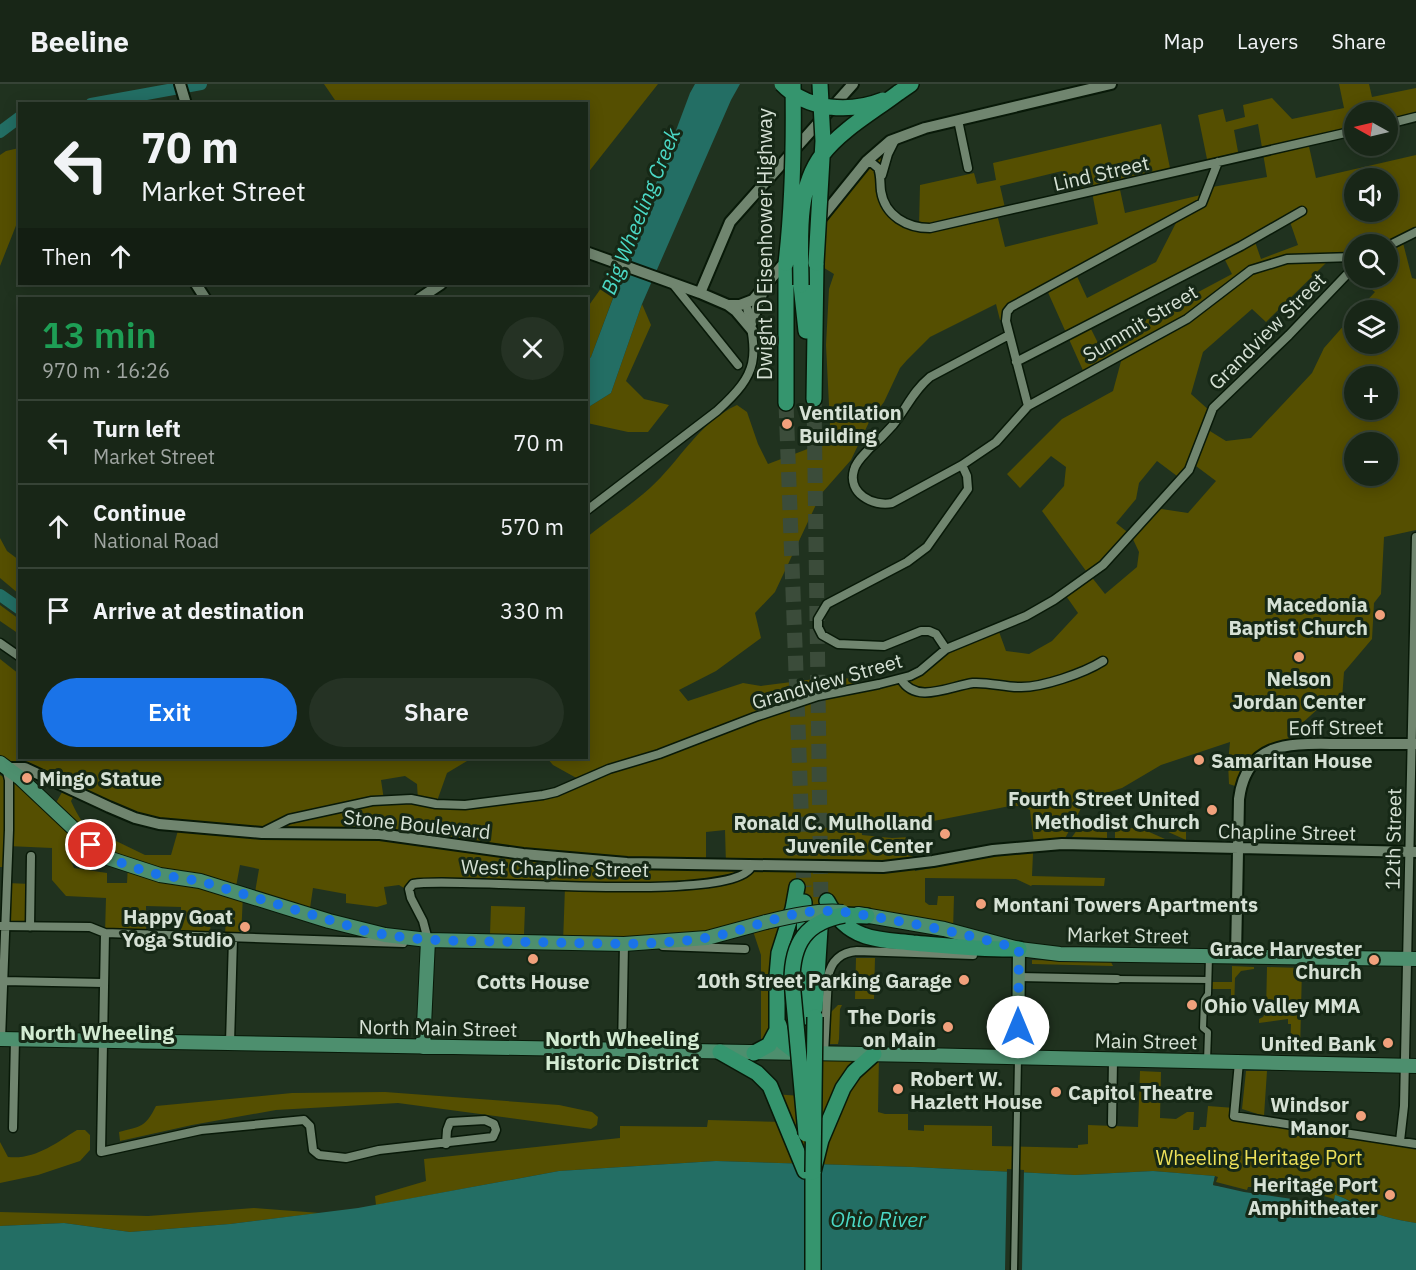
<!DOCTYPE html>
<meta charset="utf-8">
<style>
body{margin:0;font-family:"IBM Plex Sans",sans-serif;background:#253224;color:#f1f3f6;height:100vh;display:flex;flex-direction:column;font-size:22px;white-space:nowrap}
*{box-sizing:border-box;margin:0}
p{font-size:20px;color:#9fa5a1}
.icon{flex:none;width:33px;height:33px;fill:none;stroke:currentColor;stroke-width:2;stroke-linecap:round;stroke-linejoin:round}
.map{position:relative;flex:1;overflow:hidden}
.panel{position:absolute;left:18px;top:213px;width:570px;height:462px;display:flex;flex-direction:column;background:#182617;border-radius:0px;box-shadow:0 3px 15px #0003,0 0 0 2px #364336}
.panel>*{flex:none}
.guide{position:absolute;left:18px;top:18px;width:570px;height:183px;border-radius:0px;box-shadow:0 3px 15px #0003,0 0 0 2px #364336;background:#182617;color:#f1f3f6;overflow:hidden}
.needle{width:39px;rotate:278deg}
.fabs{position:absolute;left:1344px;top:18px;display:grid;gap:12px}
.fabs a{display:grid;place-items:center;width:54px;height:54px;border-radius:50%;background:#182617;box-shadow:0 3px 15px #0003,0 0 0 2px #364336;font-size:30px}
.pin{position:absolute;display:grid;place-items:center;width:51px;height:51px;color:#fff;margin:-26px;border:3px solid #fff;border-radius:50%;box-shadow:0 2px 6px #0007}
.me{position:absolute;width:66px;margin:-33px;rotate:0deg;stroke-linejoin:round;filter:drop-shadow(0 0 4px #0008)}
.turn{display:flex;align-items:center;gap:21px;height:126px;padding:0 24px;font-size:27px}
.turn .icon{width:78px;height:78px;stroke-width:2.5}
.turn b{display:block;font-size:42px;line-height:51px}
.then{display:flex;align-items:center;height:57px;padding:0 24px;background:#0003;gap:12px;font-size:22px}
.round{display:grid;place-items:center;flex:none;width:63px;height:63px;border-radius:32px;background:#253224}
.headline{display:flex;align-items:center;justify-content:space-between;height:102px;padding:0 24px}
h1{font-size:36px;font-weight:600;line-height:45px;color:#1e9e55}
.button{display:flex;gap:12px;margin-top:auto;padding:12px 24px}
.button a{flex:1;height:69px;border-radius:36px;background:#1a73e8;color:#fff;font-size:24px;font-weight:600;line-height:69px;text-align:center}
.button a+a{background:#253224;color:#f1f3f6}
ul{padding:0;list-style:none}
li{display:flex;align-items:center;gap:18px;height:84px;padding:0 24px;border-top:2px solid #364336}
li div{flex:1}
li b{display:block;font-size:22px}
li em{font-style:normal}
header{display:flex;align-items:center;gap:36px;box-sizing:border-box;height:84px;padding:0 30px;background:#182617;border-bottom:2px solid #364336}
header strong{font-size:28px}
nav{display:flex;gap:33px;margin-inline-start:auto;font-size:21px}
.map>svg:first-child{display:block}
.green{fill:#554f01;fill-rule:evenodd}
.water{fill:#236e64}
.pier{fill:#20321f}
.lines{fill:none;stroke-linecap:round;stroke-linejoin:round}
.river{stroke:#236e64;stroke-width:12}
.motorway-tunnel{stroke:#3b4c3a;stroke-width:15;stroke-dasharray:15 8;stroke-linecap:butt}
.pedestrian-casing{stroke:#081908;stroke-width:9}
.minor-casing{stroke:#081908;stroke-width:11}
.tertiary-casing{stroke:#081908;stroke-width:14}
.secondary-casing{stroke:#081908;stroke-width:15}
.primary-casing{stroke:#081908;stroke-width:16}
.motorway-casing{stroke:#081908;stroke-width:18}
.pedestrian{stroke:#70856f;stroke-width:6}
.minor{stroke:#70856f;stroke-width:8}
.tertiary{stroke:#70856f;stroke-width:10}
.secondary{stroke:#5e8a6f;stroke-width:12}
.primary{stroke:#4d8f6e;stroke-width:14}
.motorway{stroke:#35956e;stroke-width:15}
.primary-bridge-casing{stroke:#081908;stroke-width:16;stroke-linecap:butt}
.motorway-bridge-casing{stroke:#081908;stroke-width:18;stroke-linecap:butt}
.primary-bridge{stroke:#4d8f6e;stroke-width:14}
.motorway-bridge{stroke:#35956e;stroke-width:15}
.route{stroke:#1a73e8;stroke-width:10;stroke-dasharray:0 18}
.poi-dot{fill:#f1a17c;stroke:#162816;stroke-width:2}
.labels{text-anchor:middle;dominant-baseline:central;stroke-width:6;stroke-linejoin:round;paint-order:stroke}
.street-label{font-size:20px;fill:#d6e1d5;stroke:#162816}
.poi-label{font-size:20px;font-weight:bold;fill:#d6e1d5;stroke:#162816;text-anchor:end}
.park-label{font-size:20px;fill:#ece059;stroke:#162816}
.water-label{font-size:21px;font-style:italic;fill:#4bd9c6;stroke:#162816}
.neighbourhood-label{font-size:21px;font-weight:bold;fill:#d3ebd2;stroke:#162816}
</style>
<header>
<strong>Beeline</strong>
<nav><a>Map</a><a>Layers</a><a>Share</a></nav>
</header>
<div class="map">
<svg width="1416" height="1186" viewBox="0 0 1416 1186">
<rect width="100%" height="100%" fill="#20321f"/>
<path class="green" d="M324,0H658L587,90L586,20L337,19Z
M1339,0H1369L1372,13L1416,4V33L1388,40V28H1354V47L1308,58L1316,94L1416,71V148L1402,155L1412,194L1416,195V446L1384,453L1381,510L1374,519L1372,555L1344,588L1342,615L1330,614L1300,641L1298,660L1270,667L1241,704L1229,700L1228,679L1230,658L1161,681L1122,704L1086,715L1062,760L1034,761L1030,726L1021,722H1010L908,742L906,736L890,737L861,743L862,751L892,754L909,753L915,787L996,772L1033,769L1032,792L1105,794L1104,802L1032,801L1031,802L1016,795L925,794V818L929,821H937L938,812H954L953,847L791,831L778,938L761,966V871L751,841L728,849L563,859L565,803L416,799L409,807L399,801L384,803L387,820L377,823L346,819V810L313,804L309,831L254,814L259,785L240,781L235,808L243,810L241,854H225L226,826H211L210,853L181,852V823L146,822V851L105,849L106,814L66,812L52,796V764L8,762L7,783H0V691L9,696L0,679V575L19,590L20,674H472L447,689L436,720L543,711L580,696L553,681L547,674H586L587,453C607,437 630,422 650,404C680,377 698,339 737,321L747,328L758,360L768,380L818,361L830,341L826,261L829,205L834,190L816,179L819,140L890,57L882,92L889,126L919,143L920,101L974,89L977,100L996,96L993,79L1161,40L1171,89L1119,101L1125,129L1205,110L1207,104L1267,93L1258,40L1234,46L1239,73L1208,80L1198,31L1223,25L1226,38L1245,33L1243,21L1272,14L1292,35L1344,24ZM1062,87L1069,113L1092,108L1098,140L1005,163L997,130L1006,128L1000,102ZM1354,94H1388V128H1354ZM1179,133L1156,178L1087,214L1075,188ZM1289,135L1298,161L1261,175L1254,155ZM1354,160H1388V194H1356L1375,208L1358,226H1388V260H1354V230L1324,264L1312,289L1251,354L1226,357L1205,344L1211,328L1191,310L1203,268L1252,225L1266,238L1331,174L1354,173ZM1223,172L1232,190L1099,261L1089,241ZM1046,204L1085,291L1123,270L1113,307L1062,335L1007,390L1020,404L1051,372L1066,383L1064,402L1042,427L1089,491L1064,509L1078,529L1052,557L1029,570L1006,567L998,545L932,576L901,595L869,602L854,595L831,593L761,602L743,599L688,617L679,606L716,587L761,554L755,529L775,508L821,410L851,376L870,336L884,318L900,284L907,276L930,253L996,220L1000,236L1006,237L1011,223ZM1354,292H1388V326H1354ZM1354,358H1388V392H1354ZM1157,377L1181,395L1192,379L1216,397L1188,429L1155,424L1131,451L1116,439L1136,415L1139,399ZM1131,451L1139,468L1137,483L1105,510L1090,491ZM19,683L65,703L53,724ZM405,692L417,700L418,716H384L381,696ZM76,708L159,740L179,743L171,771H145L114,756L112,761C89,750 81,739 71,717ZM725,746L726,781H706V748ZM78,749L128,781L127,799H107V789L74,784L70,775Z
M19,64V134L0,182V71L6,67Z
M614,186L620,195L591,273L587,277V224Z
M642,220L651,241L626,297L644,315L669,321L648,348H628L587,339V324L611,309Z
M0,454L7,467L19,476V510L0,494Z
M0,521L19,535V550L0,537Z
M1085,735L1087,746L1101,740V743L1107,744V754L1072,753Z
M1161,738L1162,744L1186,738V756L1153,741Z
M1138,743L1165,755L1115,754V747Z
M7,799L31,800L30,843H5Z
M491,822L525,823L524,851L490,850Z
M856,874H875L874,915H855Z
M1032,876L1111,878L1113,882L1032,880Z
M1232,882L1254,883V885L1241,887L1235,894L1234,928H1231V905H1212V910H1209L1212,898H1232Z
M1267,883L1302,884L1300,969H1290L1291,940H1288V935L1259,939V935L1263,933L1266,928Z
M838,921H842L840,925L839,955L838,960H830L831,928Z
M815,970H879L878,1028L885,1030H908V1046L924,1047V1041L992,1042V1062L1078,1064V1061L1088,1060V1041L1138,1043L1140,987L1161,988L1160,1034L1176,1035L1187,1028H1194L1193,1046H1199L1200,1043H1206L1208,1022L1235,1024L1234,1032L1416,1060V1139C1397,1136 1378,1132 1361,1123C1352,1119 1344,1112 1335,1112L1333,1121L1213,1101L1215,1092L1153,1087L1075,1091L913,1083L716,1077L559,1087L376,1121L375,1112L426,1097L424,1075L620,1054V1042L707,1043L708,1036L785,1038L774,1010L814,1013Z
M1246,987H1267L1264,1032L1242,1025Z
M385,1008L559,1021L592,1028L598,1033L597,1041L591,1045L398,1019L276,1026L192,1041L120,1057L119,1048C141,1042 145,1044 156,1022L292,1009Z
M77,1046H85L90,1051V1066L80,1077L38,1091L0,1099V1058L8,1073C35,1076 56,1059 77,1046Z
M254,1124L320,1129L230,1140L130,1148L64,1139L0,1142V1128L148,1132Z"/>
<path class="water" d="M695,0H740L731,16L642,220L611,309L587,324V277L591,273L690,9Z
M716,1077L913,1083L1075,1091L1153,1087L1215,1092L1213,1101L1333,1121L1335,1111C1344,1113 1352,1119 1361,1123C1378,1132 1397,1136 1416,1139V1186H0V1142L64,1139L130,1148L230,1140L358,1124L559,1087Z"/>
<path class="pier" d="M1007,1085L1024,1086L1022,1186H1005Z
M1215,1092L1218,1093L1216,1098L1247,1106L1248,1103H1293L1334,1115L1333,1121L1244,1108L1213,1101Z"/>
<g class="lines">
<path class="river" d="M91,20L201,0
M0,48L20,33
M0,511L20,525"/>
<path class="motorway-tunnel" d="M814,315L821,822
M786,319L804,803"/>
<g class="pedestrian-casing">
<path id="pedestrian" d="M1117,895L1208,896
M1207,977L1208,948L1203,944L1204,916L1208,910L1209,872
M1014,1186L1018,974"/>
</g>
<g class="minor-casing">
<path id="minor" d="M958,36L968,84
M1388,40L1416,33
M865,79H872L878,84C881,91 880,99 881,107C885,132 907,144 930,144L1354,47
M882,91L888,70L895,56
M1388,162L1416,148
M673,200L738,281
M1009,251L930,293C913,307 906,325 893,341C886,349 878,357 870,364C864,371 856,377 854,386C847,409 873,423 892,419L962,381L996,358L1028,322L1187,235L1251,186L1287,175L1354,173
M1016,278L1241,162L1302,127
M1028,322L1006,237L1007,228L1011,223L1202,119L1218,78
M586,427L717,327C760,288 758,274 746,219
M0,559L20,573
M946,565L936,550L929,547H921L884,562L838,560L822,551L818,543V535L827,520L907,478L927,463L968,405L967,392L962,381
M901,595C916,621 950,602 973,599C989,598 1004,603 1019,603C1041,604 1084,589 1103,577
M263,748L289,735L372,717L411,715L436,720L465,721L543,711L556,708L609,685L659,670L755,633L818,612L879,600L910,592L920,587L946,565L1026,532L1054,516L1103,481L1189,386L1213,324L1289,251L1354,183
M0,842L90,843L105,849L403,859
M30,843L31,772
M105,849L101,1068L201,1046L304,1036L310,1042L313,1066L319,1071L346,1074L379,1066L493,1053L496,1046L494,1040L485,1036L450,1038L447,1046L446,1060
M425,857L428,856L423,837L411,814L409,805L413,800C458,792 740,822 752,781
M663,862L745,865
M1019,893L1117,895
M3,897L103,899
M1,955L9,746V696L6,683
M230,959L233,854
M622,966L624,860
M824,970L828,893C831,877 841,868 857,867L973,871
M1239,978L1234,1032L1416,1060
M1112,1039L1113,976
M13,1044L15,955
M1400,1057L1404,1022L1416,453"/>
</g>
<g class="tertiary-casing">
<path id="tertiary" d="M180,0L186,20
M800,160L867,77L890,57L925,44L1111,0
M586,168L700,209L728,221H740L753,216L786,177
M196,200L205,214
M700,209L730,138L853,0
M420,214L441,200
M728,221L736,227L752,246
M751,240L762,210
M4,684H25L109,723L135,734L159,740L262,749L380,750L523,770L627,779L883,783L933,777L993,766L1062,760L1416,768
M1236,872L1239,715C1247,654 1294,660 1342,660C1367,660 1391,660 1416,660"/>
</g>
<g class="secondary-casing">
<path id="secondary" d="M1018,974L1019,865"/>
</g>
<g class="primary-casing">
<path id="primary" d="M0,679L19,693L91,761L108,774L160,791L200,797L329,837L385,851L428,856L624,860L707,854L766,838
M858,830L944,845L1019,865L1060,870L1416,875
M0,955L919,971L1416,982
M423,963L428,856"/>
</g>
<g class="motorway-casing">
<path id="motorway" d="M898,9L911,0
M801,201L806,247
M814,315L816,179
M786,319V179
M827,817C835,832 846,845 863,851C878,857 896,857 913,859C948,862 983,866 1019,865
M804,818L806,933
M844,831L867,832
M815,924L821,829
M779,941L783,958L797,969
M720,968L757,989L770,1002L805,1087
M754,969L769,961L777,946V892L779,869L793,825L797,803
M813,1186V1088L821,1056L843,1004L854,988L874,970"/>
</g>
<use href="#pedestrian" class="pedestrian"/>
<use href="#minor" class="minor"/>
<use href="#tertiary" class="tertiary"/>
<use href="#secondary" class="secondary"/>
<use href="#primary" class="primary"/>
<use href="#motorway" class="motorway"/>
<g class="primary-bridge-casing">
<path id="primary-bridge" d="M766,838C791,832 816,826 843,828"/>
</g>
<g class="motorway-bridge-casing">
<path id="motorway-bridge" d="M782,0C808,27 850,29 883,16
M786,179C793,119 794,60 793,0
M816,179L823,57L820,0
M801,201C801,158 795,107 822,71C841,46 873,28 898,9
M806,1050L792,897C792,859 806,838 844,831
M813,1088L815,933"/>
</g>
<use href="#primary-bridge" class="primary-bridge"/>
<use href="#motorway-bridge" class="motorway-bridge"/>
</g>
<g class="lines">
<path class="route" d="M91,761L108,774L135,784L160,791L200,797L366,847C420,859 477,857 533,858C590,859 648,863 705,854C746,848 785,826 828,827C848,827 867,832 887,835C931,843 975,852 1019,865L1018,943"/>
</g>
<g class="poi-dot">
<circle cx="787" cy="340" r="6"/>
<circle cx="1380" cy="531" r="6"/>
<circle cx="1299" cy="573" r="6"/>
<circle cx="1199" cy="676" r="6"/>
<circle cx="27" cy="694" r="6"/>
<circle cx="1212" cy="726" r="6"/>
<circle cx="945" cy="750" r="6"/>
<circle cx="981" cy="820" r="6"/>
<circle cx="245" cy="843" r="6"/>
<circle cx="533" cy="875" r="6"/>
<circle cx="1374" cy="876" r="6"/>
<circle cx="964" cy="896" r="6"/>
<circle cx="1192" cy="921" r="6"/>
<circle cx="948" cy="943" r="6"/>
<circle cx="1388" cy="959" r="6"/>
<circle cx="898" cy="1005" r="6"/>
<circle cx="1056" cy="1008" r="6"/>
<circle cx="1361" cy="1032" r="6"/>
<circle cx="1390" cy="1111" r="6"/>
</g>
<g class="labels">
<g class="street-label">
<text transform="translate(1101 89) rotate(-13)">Lind Street</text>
<text transform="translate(764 160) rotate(-90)">Dwight D Eisenhower Highway</text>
<text transform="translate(1140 239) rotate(-31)">Summit Street</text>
<text transform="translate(1267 247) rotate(-45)">Grandview Street</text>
<text transform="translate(827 597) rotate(-16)">Grandview Street</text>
<text transform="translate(1336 643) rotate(-1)">Eoff Street</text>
<text transform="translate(417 740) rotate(6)">Stone Boulevard</text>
<text transform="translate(1287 748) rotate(1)">Chapline Street</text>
<text transform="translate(1393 755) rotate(-89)">12th Street</text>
<text transform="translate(555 784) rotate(1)">West Chapline Street</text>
<text transform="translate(1128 851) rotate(1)">Market Street</text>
<text transform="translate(438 944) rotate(1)">North Main Street</text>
<text transform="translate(1146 957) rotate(1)">Main Street</text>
</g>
<g class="poi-label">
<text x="799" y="328" text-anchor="start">Ventilation<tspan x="799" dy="23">Building</tspan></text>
<text x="1368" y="520">Macedonia<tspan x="1368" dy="23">Baptist Church</tspan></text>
<text x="1299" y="594" text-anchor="middle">Nelson<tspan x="1299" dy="23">Jordan Center</tspan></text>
<text x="1211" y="676" text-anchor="start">Samaritan House</text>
<text x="39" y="694" text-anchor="start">Mingo Statue</text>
<text x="1200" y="714">Fourth Street United<tspan x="1200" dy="23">Methodist Church</tspan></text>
<text x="933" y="738">Ronald C. Mulholland<tspan x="933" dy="23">Juvenile Center</tspan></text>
<text x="993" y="820" text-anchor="start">Montani Towers Apartments</text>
<text x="233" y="832">Happy Goat<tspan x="233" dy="23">Yoga Studio</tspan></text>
<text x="1362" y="864">Grace Harvester<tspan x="1362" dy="23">Church</tspan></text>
<text x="952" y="896">10th Street Parking Garage</text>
<text x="533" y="897" text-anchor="middle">Cotts House</text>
<text x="1204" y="921" text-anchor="start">Ohio Valley MMA</text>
<text x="936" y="932">The Doris<tspan x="936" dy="23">on Main</tspan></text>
<text x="1376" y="959">United Bank</text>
<text x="910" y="994" text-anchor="start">Robert W.<tspan x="910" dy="23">Hazlett House</tspan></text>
<text x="1068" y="1008" text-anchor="start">Capitol Theatre</text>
<text x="1349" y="1020">Windsor<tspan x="1349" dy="23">Manor</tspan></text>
<text x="1378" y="1100">Heritage Port<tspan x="1378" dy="23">Amphitheater</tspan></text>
</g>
<g class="park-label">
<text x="1259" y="1073">Wheeling Heritage Port</text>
</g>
<g class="water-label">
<text transform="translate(640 127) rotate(-68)">Big Wheeling Creek</text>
<text x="878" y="1135">Ohio River</text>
</g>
<g class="neighbourhood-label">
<text x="97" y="948">North Wheeling</text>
<text x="622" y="954">North Wheeling<tspan x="622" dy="24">Historic District</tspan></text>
</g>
</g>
</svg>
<div class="fabs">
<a><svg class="needle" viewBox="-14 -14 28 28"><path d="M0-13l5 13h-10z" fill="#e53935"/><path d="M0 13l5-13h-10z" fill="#9fa5a1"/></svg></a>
<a><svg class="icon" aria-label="sound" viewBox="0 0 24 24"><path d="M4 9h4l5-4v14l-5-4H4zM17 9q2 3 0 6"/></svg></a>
<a><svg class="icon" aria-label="search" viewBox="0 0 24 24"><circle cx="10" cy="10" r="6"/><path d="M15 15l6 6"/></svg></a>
<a><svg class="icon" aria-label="layers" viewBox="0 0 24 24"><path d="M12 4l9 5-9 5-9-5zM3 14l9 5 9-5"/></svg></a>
<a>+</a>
<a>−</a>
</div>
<div class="pin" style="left:91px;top:761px;background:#d93025"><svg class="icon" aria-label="arrive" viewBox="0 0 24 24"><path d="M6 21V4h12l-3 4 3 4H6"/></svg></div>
<svg class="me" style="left:1018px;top:943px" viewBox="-20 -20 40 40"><circle r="19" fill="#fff"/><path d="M0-13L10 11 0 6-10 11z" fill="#1a73e8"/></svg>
<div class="guide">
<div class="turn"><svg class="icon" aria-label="left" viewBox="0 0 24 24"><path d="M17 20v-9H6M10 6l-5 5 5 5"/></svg><div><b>70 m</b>Market Street</div></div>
<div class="then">Then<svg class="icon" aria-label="ahead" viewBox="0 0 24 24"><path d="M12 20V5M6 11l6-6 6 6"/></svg></div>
</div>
<section class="panel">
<div class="headline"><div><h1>13 min</h1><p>970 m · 16:26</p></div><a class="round"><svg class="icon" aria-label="close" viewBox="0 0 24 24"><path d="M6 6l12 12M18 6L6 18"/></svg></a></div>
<ul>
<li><svg class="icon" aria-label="left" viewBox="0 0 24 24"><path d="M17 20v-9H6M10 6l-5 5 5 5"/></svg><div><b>Turn left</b><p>Market Street</p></div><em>70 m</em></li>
<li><svg class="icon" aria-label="ahead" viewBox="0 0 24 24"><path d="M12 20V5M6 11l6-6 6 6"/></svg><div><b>Continue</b><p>National Road</p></div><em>570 m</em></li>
<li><svg class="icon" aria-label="arrive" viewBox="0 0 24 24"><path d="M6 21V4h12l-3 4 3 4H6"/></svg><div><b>Arrive at destination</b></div><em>330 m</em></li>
</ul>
<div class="button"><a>Exit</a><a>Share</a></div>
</section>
</div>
